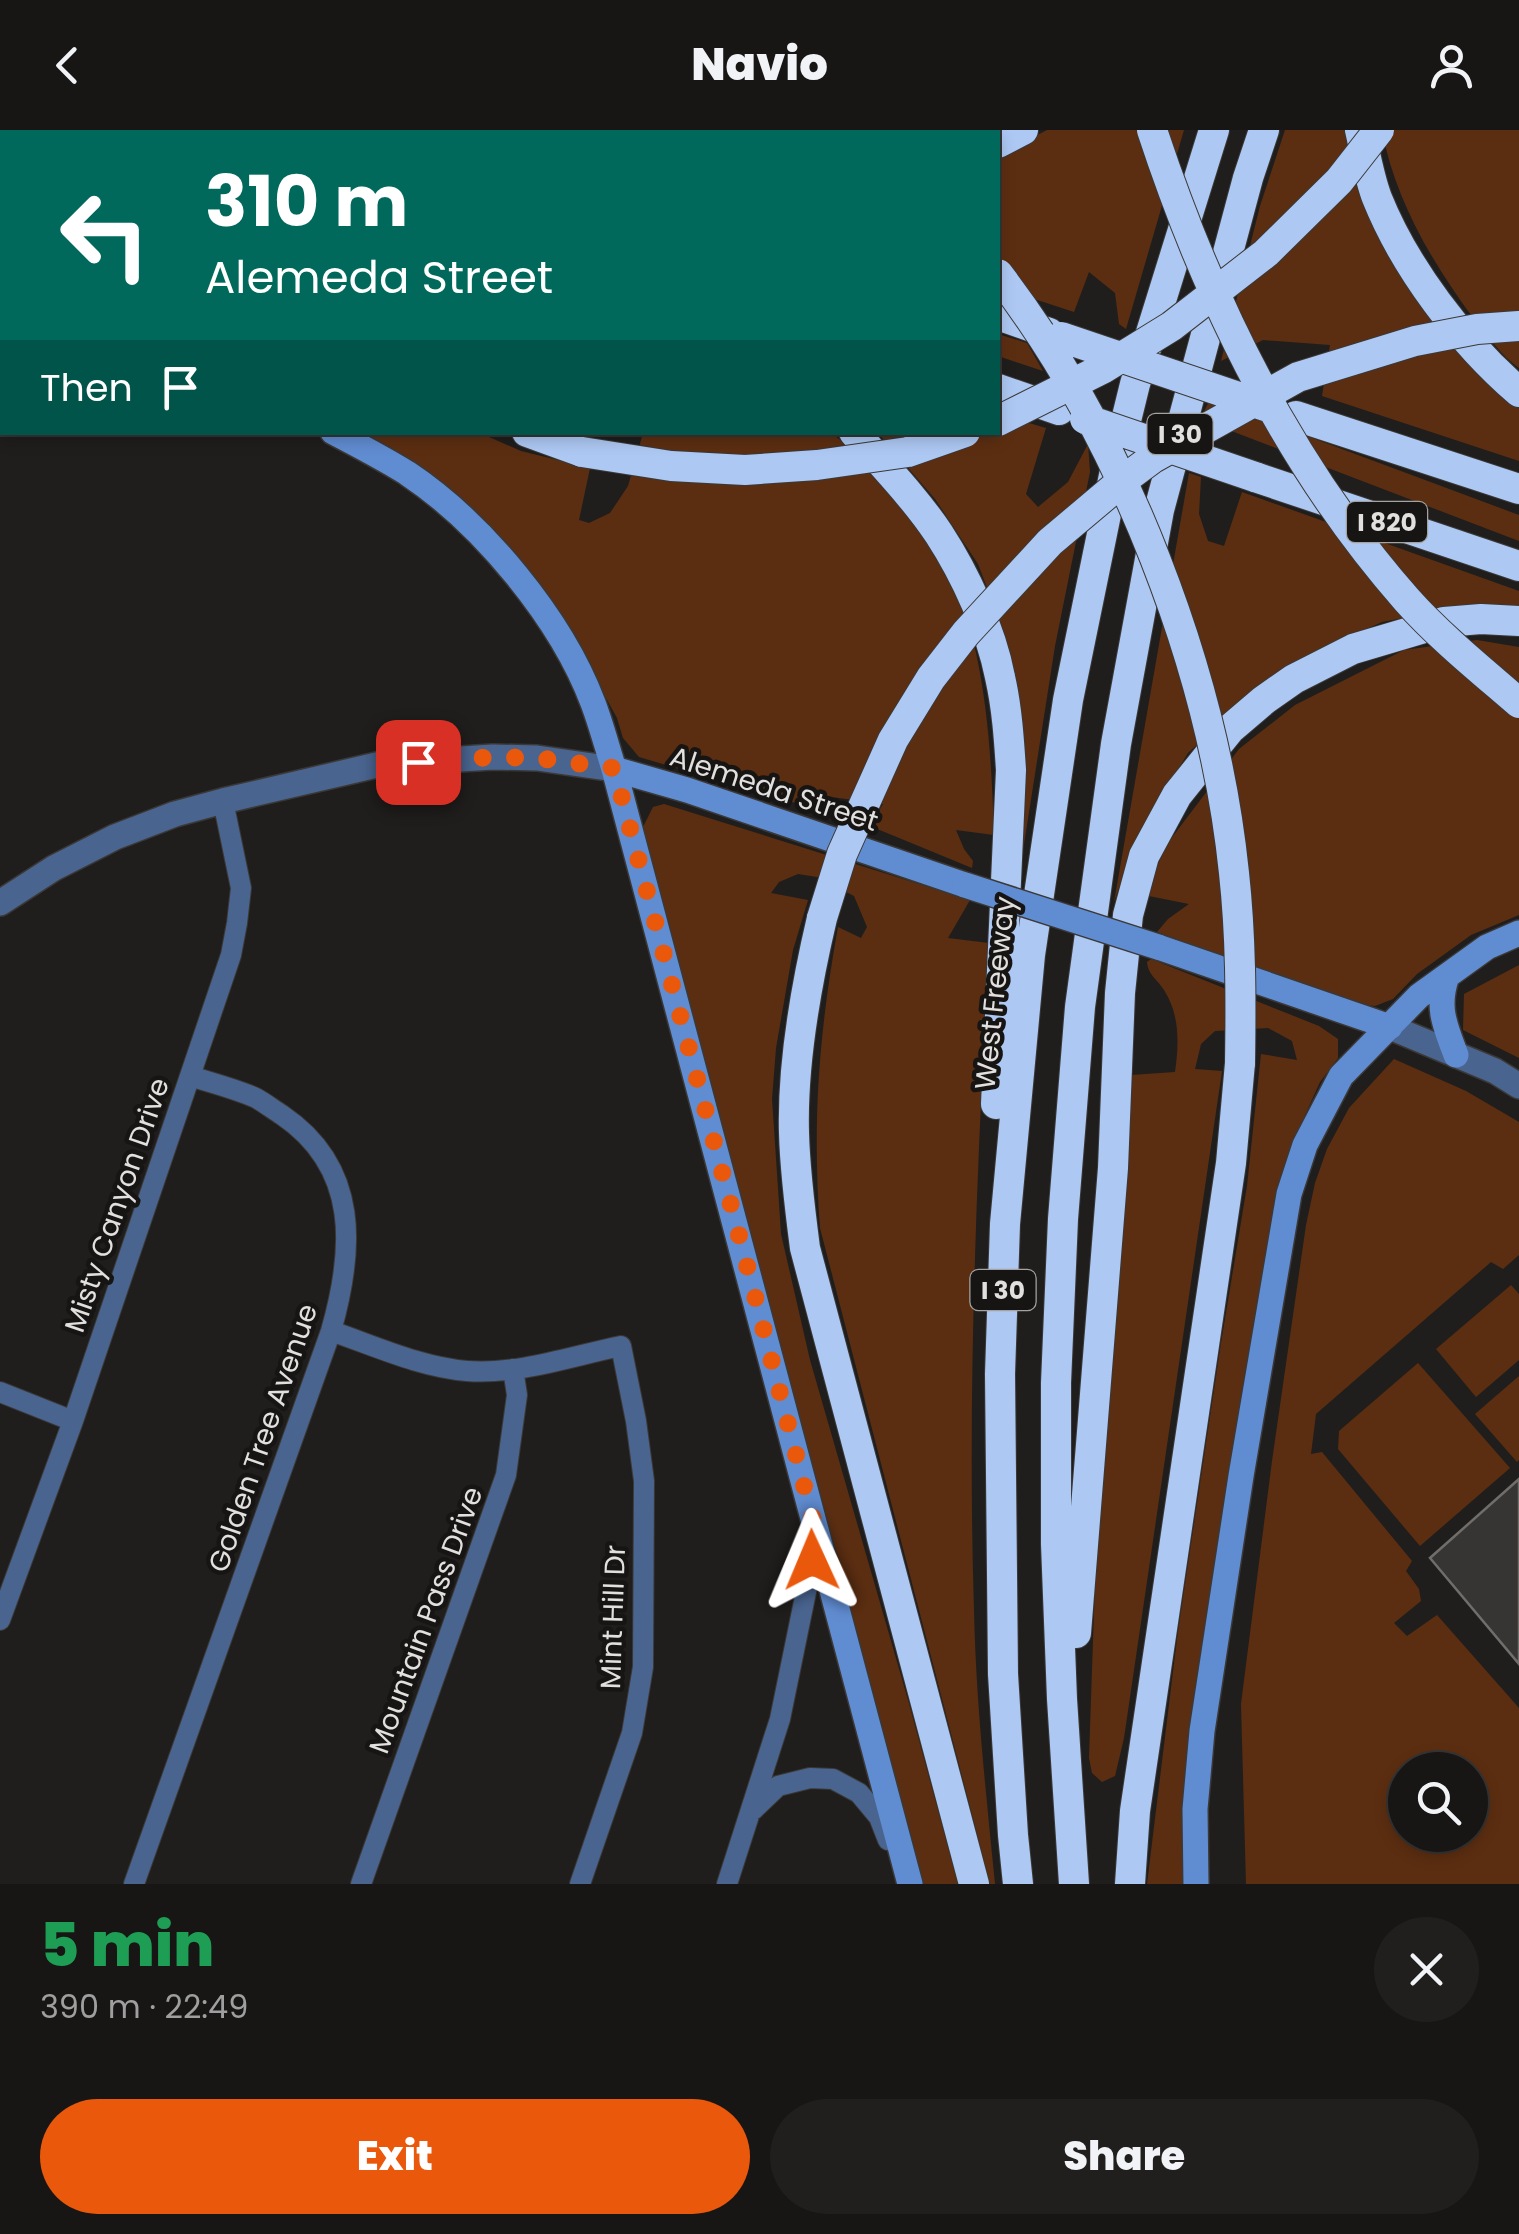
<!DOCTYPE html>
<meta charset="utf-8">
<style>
body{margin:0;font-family:Poppins,sans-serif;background:#211f1e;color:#f1f3f6;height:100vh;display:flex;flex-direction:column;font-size:38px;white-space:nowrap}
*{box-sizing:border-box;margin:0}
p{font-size:32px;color:#9f9fa0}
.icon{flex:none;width:55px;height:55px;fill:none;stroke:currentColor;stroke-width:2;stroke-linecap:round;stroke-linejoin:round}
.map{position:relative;height:1754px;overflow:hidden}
.sheet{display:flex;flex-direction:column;background:#181615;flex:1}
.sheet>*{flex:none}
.guide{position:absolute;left:0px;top:0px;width:1000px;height:305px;box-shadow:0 5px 15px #0003,0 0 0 2px #363534;background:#00695c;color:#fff;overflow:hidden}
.tools{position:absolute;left:1388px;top:1622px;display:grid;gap:20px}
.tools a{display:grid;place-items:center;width:100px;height:100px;border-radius:50%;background:#181615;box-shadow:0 5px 15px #0003,0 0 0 2px #363534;font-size:50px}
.pin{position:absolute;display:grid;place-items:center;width:85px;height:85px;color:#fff;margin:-42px;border-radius:20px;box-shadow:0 5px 15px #0006}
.me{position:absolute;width:110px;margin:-55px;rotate:359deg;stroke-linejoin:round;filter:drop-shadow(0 0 8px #0008)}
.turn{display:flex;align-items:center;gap:35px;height:210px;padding:0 40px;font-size:45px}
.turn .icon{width:130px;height:130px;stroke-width:2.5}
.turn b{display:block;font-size:70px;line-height:85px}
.then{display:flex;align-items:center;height:95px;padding:0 40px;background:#0003;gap:20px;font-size:38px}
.round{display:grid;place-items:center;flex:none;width:105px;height:105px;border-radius:52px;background:#211f1e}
.overview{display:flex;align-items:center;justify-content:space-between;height:170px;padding:0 40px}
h1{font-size:60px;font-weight:800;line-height:75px;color:#1e9e55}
.button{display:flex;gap:20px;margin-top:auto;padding:20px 40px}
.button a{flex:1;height:115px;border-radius:60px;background:#ea580c;color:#fff;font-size:40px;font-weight:800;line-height:115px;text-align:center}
.button a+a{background:#211f1e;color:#f1f3f6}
header{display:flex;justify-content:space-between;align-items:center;height:130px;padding:0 40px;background:#181615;font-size:45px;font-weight:800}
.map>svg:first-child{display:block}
.green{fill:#5c2e11;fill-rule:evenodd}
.building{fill:#373533;stroke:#706d6b;stroke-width:2.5}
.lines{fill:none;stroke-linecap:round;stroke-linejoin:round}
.minor-casing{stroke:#3b3937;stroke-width:22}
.tertiary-casing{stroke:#3b3937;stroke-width:28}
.secondary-casing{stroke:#3b3937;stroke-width:28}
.motorway-casing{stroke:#3b3937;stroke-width:32}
.minor{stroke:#49648f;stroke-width:20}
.tertiary{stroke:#49648f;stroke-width:25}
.secondary{stroke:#608cd1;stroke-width:25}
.motorway{stroke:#adc8f3;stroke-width:30}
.secondary-bridge-casing{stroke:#3b3937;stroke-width:28;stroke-linecap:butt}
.motorway-bridge-casing{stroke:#3b3937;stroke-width:32;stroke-linecap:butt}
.secondary-bridge{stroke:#608cd1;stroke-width:25}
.motorway-bridge{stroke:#adc8f3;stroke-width:30}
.route{stroke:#ea580c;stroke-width:18;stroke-dasharray:0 32.4}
.labels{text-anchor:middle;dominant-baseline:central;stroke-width:9;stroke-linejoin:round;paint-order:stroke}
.shield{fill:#171513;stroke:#a4a3a2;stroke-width:2.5}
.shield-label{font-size:25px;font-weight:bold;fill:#e1e0df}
.street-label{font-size:28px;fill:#e1e0df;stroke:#171513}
</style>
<header><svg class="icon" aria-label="back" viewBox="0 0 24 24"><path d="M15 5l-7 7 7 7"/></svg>Navio<svg class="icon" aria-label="person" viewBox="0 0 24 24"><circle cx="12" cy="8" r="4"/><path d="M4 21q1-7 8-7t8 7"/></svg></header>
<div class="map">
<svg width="1519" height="1754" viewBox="0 0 1519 1754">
<rect width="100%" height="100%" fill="#201e1c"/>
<path class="green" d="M591,0H978L972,2H600Z
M1047,0H1184L1126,199L1119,194L1115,163L1089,142L1074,182L998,157V26Z
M1285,0H1346L1473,238L1519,278V331L1322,266L1330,215L1263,210L1221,231L1260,76Z
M1382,0H1519V238C1502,226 1490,209 1477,193C1434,136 1395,71 1382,0Z
M998,204L1027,213L1043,241L998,226Z
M1210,270L1519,385V411L1200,289Z
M998,284L1046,298L1026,364L1038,377L1068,352L1088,314L1090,342L1055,516L1022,727L1021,595L1004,502L978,434L935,369L878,303L998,302Z
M355,303H480L521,321L590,338L579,390L589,393L610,383L628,356L643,303H831C855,320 877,345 895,368C929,412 964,468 976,523C989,583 992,644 994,705L956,700L964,719L973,731L972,738L870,696L883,674L824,666L819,680L639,627L623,608L617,588C593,545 567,494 539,454C493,388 423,341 355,303Z
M1189,343L1201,347L1199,384L1208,411L1224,416L1242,362L1519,461V480L1466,476L1382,492L1301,529L1251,565L1188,623L1138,704L1114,772Z
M1477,510L1519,517V785L1471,805L1417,844L1393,869L1375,876L1357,874L1157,802L1168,789L1189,774L1144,765L1167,714L1239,619L1295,575L1404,520Z
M664,674L970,770L948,808L989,813C977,1036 967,1259 974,1481C976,1573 986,1663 995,1754H990L820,1098C812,992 819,902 838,797L861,808L867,797L854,766L817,747L798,744L779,752L771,763L808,770L793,820L776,918L772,969L781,1104L810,1230L908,1570L958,1754H922L641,701L653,677Z
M1151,829L1319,896L1338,909V928L1320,952L1291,1016L1279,1052L1263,1138L1222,1406L1188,1754H1147L1178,1501L1221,1213L1247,1056L1261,924L1297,930L1292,911L1268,898L1215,901L1201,914L1195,939L1222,941L1124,1608L1115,1646L1102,1652L1092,1643L1089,1628L1098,1366L1131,945L1175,942C1179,914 1180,885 1164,860C1157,849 1148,845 1147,832Z
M1519,835V928L1463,900L1464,864Z
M1394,929L1466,961L1519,992V1125L1503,1139L1491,1132L1316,1284L1311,1324L1322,1322L1412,1431L1406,1441L1419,1459L1421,1471L1394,1493L1407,1506L1437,1485L1519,1578V1754H1246L1241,1574L1272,1331L1306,1095L1315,1053L1327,1019L1349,978ZM1405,1640H1470V1705H1405Z
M1511,1155L1519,1164V1230L1476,1267L1436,1219Z
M1418,1233L1510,1338L1420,1416L1338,1319L1339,1301Z
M1519,1246V1330L1517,1332L1475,1284Z"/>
<path class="building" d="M1519,1349V1534L1430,1428Z"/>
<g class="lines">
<g class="minor-casing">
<path id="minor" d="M331,1201C375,1216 420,1237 467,1241C518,1245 572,1226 621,1216L636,1291L644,1351L643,1537L632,1603L580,1754
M0,1262L73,1291
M0,1490L73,1291L231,825L237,793L241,758L223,671
M753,1680L778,1656L810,1648L833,1649L859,1663L879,1687L888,1710
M134,1754L331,1201C354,1120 360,1038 282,985C274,980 265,973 256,968C236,959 212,953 190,946
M361,1754L506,1345L517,1265L513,1239
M727,1754L780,1589L807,1457L815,1408"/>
</g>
<g class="tertiary-casing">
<path id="tertiary" d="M0,773L54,738L115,707L175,684L223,671L381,634L493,627L537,628L614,639
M1390,897L1495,941L1519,956"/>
</g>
<g class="secondary-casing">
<path id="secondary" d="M0,131L2,132
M333,302C358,315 383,328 407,343C482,393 561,488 593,573C601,594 607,617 614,639L910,1754
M614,639L687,660L965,755
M1158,817L1390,897
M1447,846C1436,877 1445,896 1456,925
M1196,1754L1195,1679L1202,1601L1241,1346L1289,1064L1305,1015L1341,946L1419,866L1487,817L1519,803"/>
</g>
<g class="motorway-casing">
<path id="motorway" d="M43,0L46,2
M264,0L270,2
M475,0L482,2
M531,0L540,2
M866,0L869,2
M1360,0C1365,22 1369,47 1377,68C1405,138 1462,213 1519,262
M998,13L1023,0
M998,185L1049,203
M998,259L1059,280
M1296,286L1519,359
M527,302L582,322
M854,302C883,335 915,368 939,404C965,444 991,500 1000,547C1007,578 1009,609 1011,640L996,974
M1255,347L1519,436
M822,788C806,856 792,932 794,1003C795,1042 800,1080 805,1118L974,1754
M1076,1503L1113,1038L1120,863L1128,785L1144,726L1177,665L1230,599L1264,570L1294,549L1353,519L1444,492L1481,489L1519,491
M1018,1754L1013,1705L1003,1544L1000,1244L1005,1094L1030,825L1068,570L1121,311L1135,254L1214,0
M1074,1754L1062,1569L1056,1414V1253L1063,1089L1080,877L1116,614L1159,380L1248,48L1264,0
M1130,1754L1135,1681L1231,1033L1240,933"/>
</g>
<use href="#minor" class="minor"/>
<use href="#tertiary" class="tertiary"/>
<use href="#secondary" class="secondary"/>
<use href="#motorway" class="motorway"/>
<g class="secondary-bridge-casing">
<path id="secondary-bridge" d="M965,755L1158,817"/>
</g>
<g class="motorway-bridge-casing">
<path id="motorway-bridge" d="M1152,0C1208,170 1288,335 1407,470C1441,508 1481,540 1519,573
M998,144C1123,307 1213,539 1234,743C1241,807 1241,869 1240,933
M1061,207L1265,276
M1085,289L1255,347
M998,291L1104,238L1172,196L1266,123L1339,51L1379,0
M582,322L671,336L745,340L817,335L908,322L965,302
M822,788L842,724L893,610L931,548L966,503L1050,412L1126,348L1153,328L1298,247L1415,211L1477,199L1519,196"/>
</g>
<use href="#secondary-bridge" class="secondary-bridge"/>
<use href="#motorway-bridge" class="motorway-bridge"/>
</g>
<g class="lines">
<path class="route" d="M418,632L493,627L537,628L614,638L743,1120L816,1402L812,1430"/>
</g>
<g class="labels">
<g class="shield">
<rect x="1147.5" y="284" width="65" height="40" rx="8"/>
<rect x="1347" y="372" width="80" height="40" rx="8"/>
<rect x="970.5" y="1140" width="65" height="40" rx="8"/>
</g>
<g class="shield-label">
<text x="1180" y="304">I 30</text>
<text x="1387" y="392">I 820</text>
<text x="1003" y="1160">I 30</text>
</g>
<g class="street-label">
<text transform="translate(774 659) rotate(18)">Alemeda Street</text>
<text transform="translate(995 863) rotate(-84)">West Freeway</text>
<text transform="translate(117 1075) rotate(-71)">Misty Canyon Drive</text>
<text transform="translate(263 1308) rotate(-71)">Golden Tree Avenue</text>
<text transform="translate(613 1487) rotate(-88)">Mint Hill Dr</text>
<text transform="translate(426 1490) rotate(-70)">Mountain Pass Drive</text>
</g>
</g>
</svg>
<div class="tools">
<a><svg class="icon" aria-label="search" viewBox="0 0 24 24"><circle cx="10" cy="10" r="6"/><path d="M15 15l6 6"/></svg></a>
</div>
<div class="pin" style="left:418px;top:632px;background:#d93025"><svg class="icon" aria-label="arrive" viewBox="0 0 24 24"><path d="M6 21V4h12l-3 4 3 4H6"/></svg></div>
<svg class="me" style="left:812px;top:1430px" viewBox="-20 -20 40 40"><path d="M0-17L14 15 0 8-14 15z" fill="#ea580c" stroke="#fff" stroke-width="4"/></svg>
<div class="guide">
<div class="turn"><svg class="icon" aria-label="left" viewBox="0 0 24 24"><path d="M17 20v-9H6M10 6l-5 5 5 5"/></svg><div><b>310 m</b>Alemeda Street</div></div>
<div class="then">Then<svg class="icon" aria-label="arrive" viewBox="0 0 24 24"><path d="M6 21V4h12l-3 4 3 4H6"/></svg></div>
</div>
</div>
<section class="sheet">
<div class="overview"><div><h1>5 min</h1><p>390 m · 22:49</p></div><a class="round"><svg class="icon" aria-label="close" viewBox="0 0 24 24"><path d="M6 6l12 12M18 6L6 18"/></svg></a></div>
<div class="button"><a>Exit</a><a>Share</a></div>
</section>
